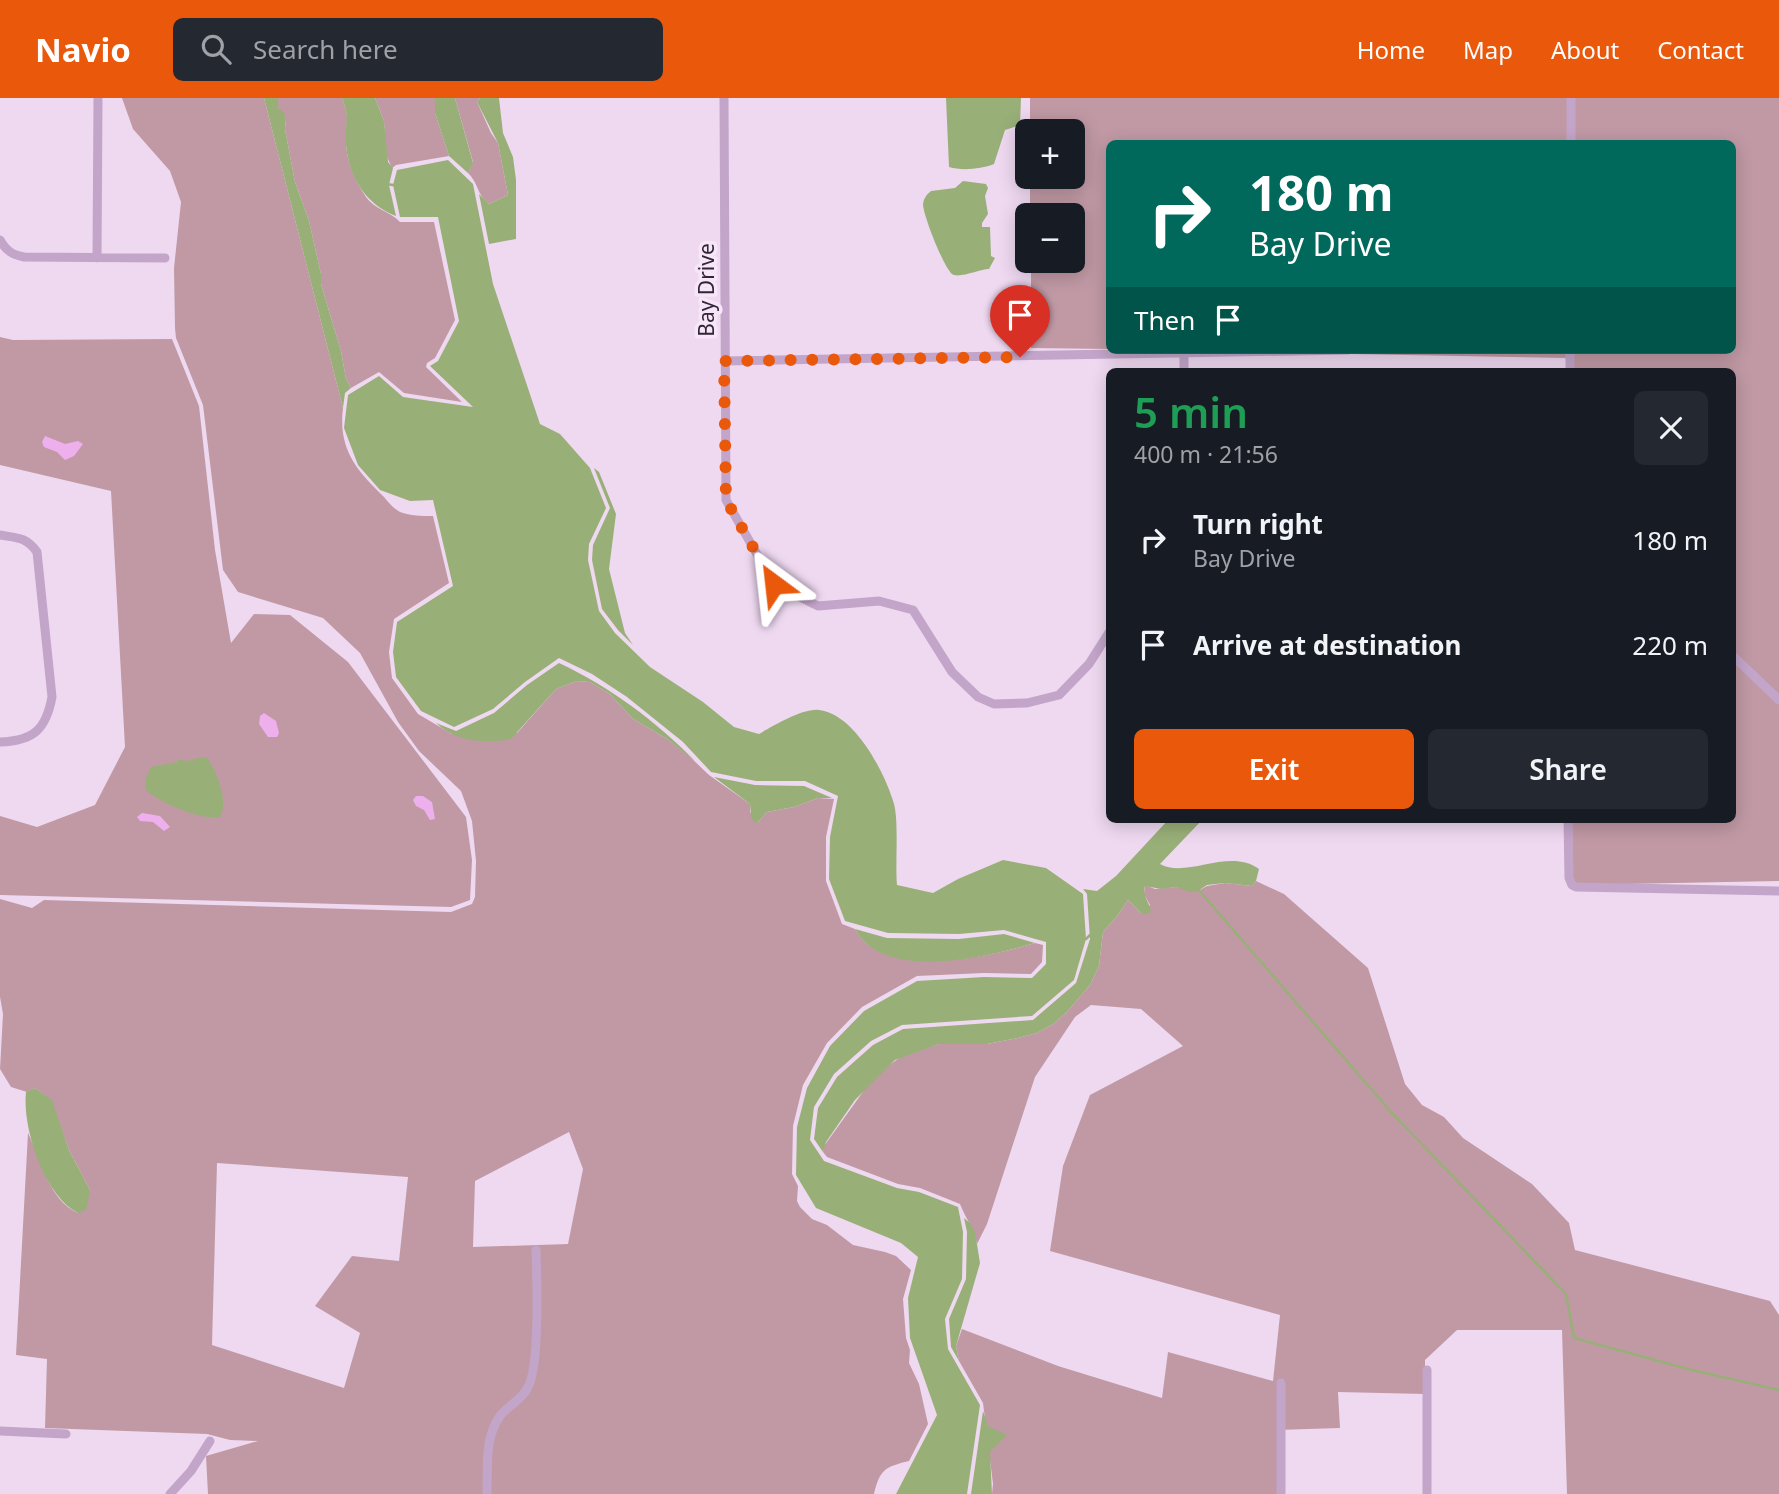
<!DOCTYPE html>
<meta charset="utf-8">
<style>
body{margin:0;font-family:"Noto Sans",sans-serif;background:#242831;color:#f1f3f6;height:100vh;display:flex;flex-direction:column;font-size:26px;white-space:nowrap}
*{box-sizing:border-box;margin:0}
p{font-size:23px;color:#9ea1a6}
.icon{flex:none;width:38px;height:38px;fill:none;stroke:currentColor;stroke-width:2;stroke-linecap:round;stroke-linejoin:round}
.map{position:relative;flex:1;overflow:hidden}
.sheet{position:absolute;left:1106px;top:270px;width:630px;height:455px;display:flex;flex-direction:column;background:#171b24;border-radius:10px;box-shadow:0 4px 18px #0003}
.sheet>*{flex:none}
.hud{position:absolute;left:1106px;top:42px;width:630px;height:214px;border-radius:10px;box-shadow:0 4px 18px #0003;background:#00695c;color:#fff;overflow:hidden}
.tools{position:absolute;left:1015px;top:21px;display:grid;gap:14px}
.tools a{display:grid;place-items:center;width:70px;height:70px;border-radius:10px;background:#171b24;box-shadow:0 4px 18px #0003;font-size:35px}
.pin{position:absolute;display:grid;place-items:center;width:60px;height:60px;color:#fff;margin:-72px -30px;border-radius:50% 50% 50% 0;rotate:-45deg;box-shadow:0 0 7px #0007}
.pin .icon{rotate:45deg}
.me{position:absolute;width:77px;margin:-38px;rotate:330deg;stroke-linejoin:round;filter:drop-shadow(0 0 5px #0008)}
.turn{display:flex;align-items:center;gap:24px;height:147px;padding:0 28px;font-size:32px}
.turn .icon{width:91px;height:91px;stroke-width:2.5}
.turn b{display:block;font-size:49px;line-height:60px}
.then{display:flex;align-items:center;height:66px;padding:0 28px;background:#0003;gap:14px;font-size:26px}
.round{display:grid;place-items:center;flex:none;width:74px;height:74px;border-radius:10px;background:#242831}
.overview{display:flex;align-items:center;justify-content:space-between;height:119px;padding:0 28px}
h1{font-size:42px;font-weight:600;line-height:52px;color:#1e9e55}
.primary-button{display:flex;gap:14px;margin-top:auto;padding:14px 28px}
.primary-button a{flex:1;height:80px;border-radius:10px;background:#ea580c;color:#fff;font-size:28px;font-weight:600;line-height:80px;text-align:center}
.primary-button a+a{background:#242831;color:#f1f3f6}
ul{padding:0;list-style:none}
li{display:flex;align-items:center;gap:21px;height:105px;padding:0 28px}
li div{flex:1}
li b{display:block;font-size:26px}
li em{font-style:normal}
header{display:flex;align-items:center;gap:42px;box-sizing:border-box;height:98px;padding:0 35px;background:#ea580c;color:#fff}
header strong{font-size:33px}
nav{display:flex;gap:38px;margin-inline-start:auto;font-size:24px}
.search{width:490px;height:63px;background:#242831;display:flex;align-items:center;gap:18px;box-sizing:border-box;padding:0 24px;border-radius:10px;color:#9ea1a6;font-size:26px}
.map>svg:first-child{display:block}
.green{fill:#c099a5;fill-rule:evenodd}
.sand{fill:#eeafed}
.water{fill:#99af78}
.lines{fill:none;stroke-linecap:round;stroke-linejoin:round}
.stream{stroke:#99af78;stroke-width:2.5}
.minor{stroke:#c3a5c9;stroke-width:9}
.route{stroke:#ea580c;stroke-width:12;stroke-dasharray:0 21.6}
.labels{text-anchor:middle;dominant-baseline:central;stroke-width:7;stroke-linejoin:round;paint-order:stroke}
.street-label{font-size:21px;fill:#302635;stroke:#f7e5f9}
</style>
<header>
<strong>Navio</strong>
<div class="search"><svg class="icon" aria-label="search" viewBox="0 0 24 24"><circle cx="10" cy="10" r="6"/><path d="M15 15l6 6"/></svg>Search here</div>
<nav><a>Home</a><a>Map</a><a>About</a><a>Contact</a></nav>
</header>
<div class="map">
<svg width="1779" height="1396" viewBox="0 0 1779 1396">
<rect width="100%" height="100%" fill="#efd9f1"/>
<path class="green" d="M122,0H264L343,310C338,351 356,372 384,399C389,405 393,410 400,414C410,418 422,418 433,418L449,485L394,521L389,554L392,580L418,616L452,636L517,635L556,591L577,583L590,584L610,596L632,620L667,641L688,657L709,677L750,706V714L757,725L767,714L794,709L818,700L834,701L826,739V783L842,826L855,831C883,883 989,859 1035,845L1043,847L1042,864L1031,876L984,875L917,878L862,909L827,945L803,987L793,1028L792,1076L798,1088L797,1103L800,1109L812,1121L827,1127L853,1147L885,1154L896,1158L911,1172L903,1201L906,1240L910,1252L909,1265L919,1286L928,1326L909,1363C885,1369 880,1371 874,1396H208L206,1358L258,1343L230,1342L207,1336L45,1330L47,1261L16,1257L28,1035C41,1063 49,1102 78,1115L90,1092L69,1052L51,1002L35,990L27,994L11,989L0,971L3,916L0,899V801L32,810L44,802L451,814L472,806L475,799L476,763L472,723L461,693L419,653L398,624L360,555L323,520L238,494L223,472L203,307L176,240L175,230L174,170L181,104L170,73L133,31ZM569,1034L583,1071L568,1146L473,1149L475,1083ZM217,1065L408,1079L399,1163L352,1158L315,1208L360,1235L344,1290L212,1247Z
M278,0H342C350,19 346,23 346,43C346,63 355,82 366,99C374,111 391,114 400,124H434L455,222L435,260L427,265L426,269L462,304L404,295L379,274L351,290L346,281L341,253L321,186V176L309,123L295,84L285,31L286,21L278,9Z
M375,0H435V15L449,58L396,67L392,70L386,57L384,23Z
M455,0H480L477,4L491,35L498,45L508,97L489,106C477,97 479,86 468,75L473,64Z
M1030,0H1779V783L1573,787L1572,721H1732V273H1568L1567,260L1139,252H1732V46H1110L1109,251L1031,250V163H1073V117H1030V79H1073V33H1030Z
M0,239L13,242L172,241L199,308L215,452L231,545L254,516L290,517L348,564L466,719L472,762L470,802L451,809L0,797V718L37,729L95,707L125,649L111,393L0,367Z
M1256,783L1284,796L1368,870L1405,986L1422,1007L1444,1019L1463,1040L1532,1086L1569,1125L1575,1152L1770,1203L1779,1217V1396H1567L1562,1232H1457L1425,1262V1296L1338,1294L1340,1330L1277,1332L1280,1396H992L993,1386L983,1305L959,1263L956,1248L962,1231L1058,1268L1162,1300L1168,1254L1273,1283L1280,1217L1050,1153L1063,1068L1090,997L1183,948L1141,911L1091,907L1075,919L1035,979L987,1126L977,1146C974,1129 966,1122 960,1106L920,1090L898,1086L827,1059L823,1054L824,1048L865,991L888,968L902,958L939,946H987L1018,940L1037,935L1053,926L1065,916L1090,887L1099,868L1103,834L1118,817L1128,802L1141,815L1150,807L1144,796L1145,787L1155,791L1176,789L1198,793L1207,788L1225,785L1252,788Z"/>
<path class="sand" d="M45,338L65,346L78,343L83,346L74,358L65,362L57,354L44,349L42,344Z
M264,615L276,623L279,635L277,639H268L259,626L260,618Z
M416,698H423L432,704L435,721L430,722L424,712L416,708L413,702Z
M142,715L160,718L170,729L164,733L153,724L140,723L137,719Z"/>
<path class="water" d="M264,0H278V9L284,15L286,21L285,31L295,84L309,123L321,176V186L341,253L346,281L351,290L345,295L343,310Z
M342,0H375L384,23L388,64L393,70L389,87L396,118C366,107 349,79 346,47C344,25 351,22 342,0Z
M435,0H455L473,65L468,75L449,58L435,15Z
M480,0H499L503,35L513,59L516,82V141L489,146L479,96L489,106L508,97L498,45L477,4Z
M946,0H1021L1020,27L1005,32L994,66C981,71 962,73 949,69Z
M448,62L473,86L493,186L540,326L560,336L590,370L606,410L589,446L588,462L599,513L615,535L650,569L703,604L734,629L759,636C773,628 803,610 819,612C855,616 885,675 894,706C899,725 895,766 897,787L933,795L958,781L1003,762L1046,770L1083,796L1086,841L1074,882L1032,918L902,927L871,943L834,976L814,1009L810,1042L824,1063L897,1090L919,1094L958,1109L963,1134L962,1181L945,1221L948,1251L980,1307L967,1396H896L937,1317L910,1240L908,1200L918,1159L901,1145L816,1110L796,1077L797,1029L807,990L830,948L864,913L917,883L984,879L1032,880L1046,866V844L1004,832L959,836L888,835L845,823L829,781L830,739L838,698L805,683H756L711,674L683,644L627,599L592,576L559,560L525,584L493,611L454,629L421,613L396,579L393,554L397,524L453,488L433,402L410,403L380,392L358,367L344,330L348,297L379,278L403,299L473,309L430,268L438,263L459,223L438,119H400L393,87L397,72Z
M963,83L986,86L988,90L985,98L988,116L982,125V129H990L991,158L995,160L989,171C980,171 959,181 952,176C944,170 923,117 923,106C924,100 927,96 931,93L955,90Z
M594,370L599,374L616,416L609,471L625,535L633,547L618,532L602,511L592,462L593,447L610,410Z
M559,565C610,589 656,623 695,663L667,641L632,620L610,596L590,584L577,583L556,591L511,641C483,646 457,644 436,625L456,633L494,615L527,587Z
M203,659L207,660C217,674 229,703 220,719C201,723 159,704 146,692L145,682L151,669L177,664L179,661L186,663Z
M714,679L755,687L804,688L832,700H818L794,709L767,714L757,725H755L751,719L750,706Z
M1169,721H1203L1160,766C1187,781 1229,749 1259,771L1256,783L1252,788L1225,785L1207,787L1198,793L1190,794L1176,789L1161,791L1145,788C1142,797 1150,805 1151,814L1147,816L1141,815L1128,802L1118,817L1103,834L1099,868L1090,887L1065,916L1053,926L1037,935L1018,940L987,946H939L895,962L855,1002L826,1044L823,1054L814,1041L818,1010L837,979L873,947L903,931L1033,922L1076,885L1090,841L1087,796L1083,791L1097,793L1116,778Z
M855,831L887,840L959,841L1004,836L1035,845C988,859 884,885 855,831Z
M35,990L52,1002L69,1052L90,1092L86,1112L78,1115C44,1098 22,1030 26,994Z
M964,1120L970,1125L975,1134L980,1165L956,1248L959,1263L951,1249L949,1221L966,1181L967,1134Z
M983,1313L988,1328L1007,1337L990,1354L992,1396H971Z"/>
<g class="lines">
<path class="stream" d="M386,86L393,87
M1197,790L1391,1014L1566,1196L1574,1240L1688,1271L1779,1292
M1086,841L1092,835"/>
<path class="minor" d="M724,0L726,402L774,486L818,508L879,503L913,512L952,574L978,599L994,606L1027,605L1059,597L1089,566L1110,533
M1571,46V0
M0,142C6,153 13,157 24,159L165,160
M97,160L98,0
M1570,252V273
M1184,257V273
M724,263L1348,252
M0,437C18,440 26,439 37,454L52,599C46,631 34,643 0,644
M1732,557L1779,602
M1568,721L1569,780L1572,787L1576,789L1779,793
M1427,1272V1396
M1281,1285V1396
M0,1333L66,1336
M170,1396L191,1373L210,1343
M487,1396C488,1370 484,1340 500,1318C508,1308 521,1302 527,1291C540,1271 537,1180 536,1152"/>
</g>
<g class="lines">
<path class="route" d="M774,486L726,402L724,263L1020,259"/>
</g>
<g class="labels">
<g class="street-label">
<text transform="translate(706 192) rotate(-90)">Bay Drive</text>
</g>
</g>
</svg>
<div class="tools">
<a>+</a>
<a>−</a>
</div>
<div class="pin" style="left:1020px;top:259px;background:#d93025"><svg class="icon" aria-label="arrive" viewBox="0 0 24 24"><path d="M6 21V4h12l-3 4 3 4H6"/></svg></div>
<svg class="me" style="left:774px;top:486px" viewBox="-20 -20 40 40"><path d="M0-17L14 15 0 8-14 15z" fill="#ea580c" stroke="#fff" stroke-width="4"/></svg>
<div class="hud">
<div class="turn"><svg class="icon" aria-label="right" viewBox="0 0 24 24"><path d="M7 20v-9h11M14 6l5 5-5 5"/></svg><div><b>180 m</b>Bay Drive</div></div>
<div class="then">Then<svg class="icon" aria-label="arrive" viewBox="0 0 24 24"><path d="M6 21V4h12l-3 4 3 4H6"/></svg></div>
</div>
<section class="sheet">
<div class="overview"><div><h1>5 min</h1><p>400 m · 21:56</p></div><a class="round"><svg class="icon" aria-label="close" viewBox="0 0 24 24"><path d="M6 6l12 12M18 6L6 18"/></svg></a></div>
<ul>
<li><svg class="icon" aria-label="right" viewBox="0 0 24 24"><path d="M7 20v-9h11M14 6l5 5-5 5"/></svg><div><b>Turn right</b><p>Bay Drive</p></div><em>180 m</em></li>
<li><svg class="icon" aria-label="arrive" viewBox="0 0 24 24"><path d="M6 21V4h12l-3 4 3 4H6"/></svg><div><b>Arrive at destination</b></div><em>220 m</em></li>
</ul>
<div class="primary-button"><a>Exit</a><a>Share</a></div>
</section>
</div>
